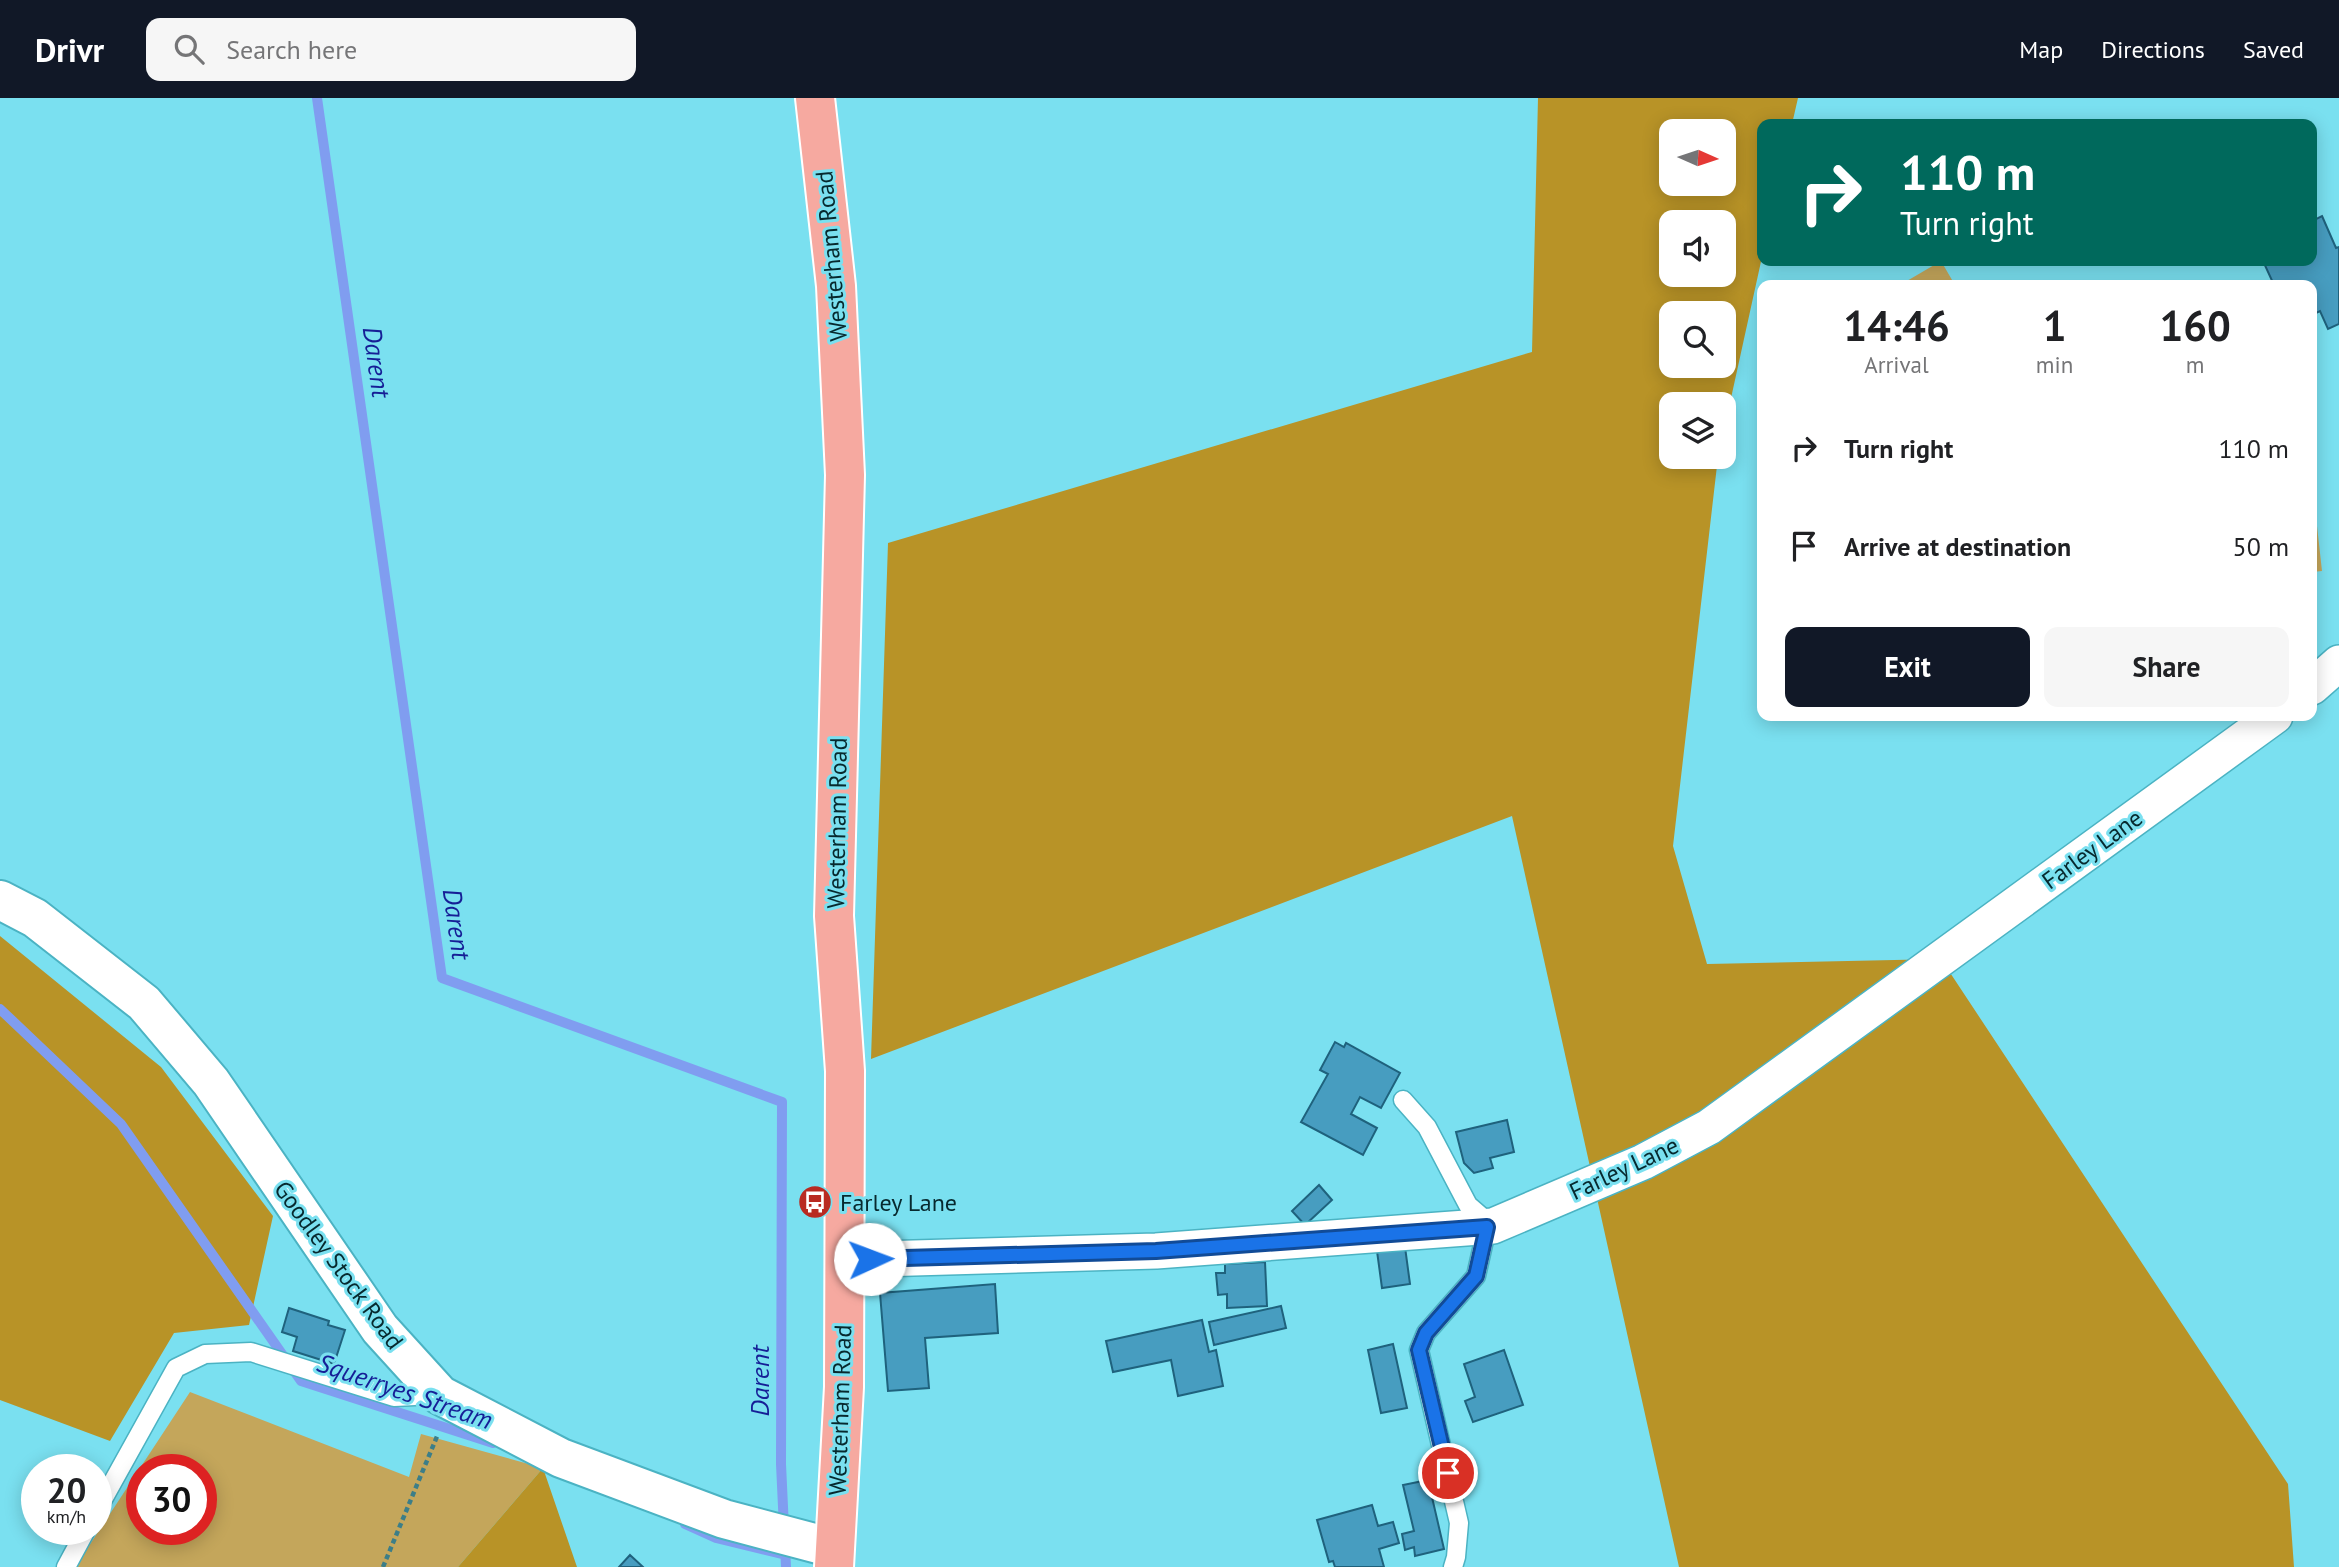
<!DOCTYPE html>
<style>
body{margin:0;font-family:"PT Sans",sans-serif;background:#f6f6f6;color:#202124;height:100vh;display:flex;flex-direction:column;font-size:26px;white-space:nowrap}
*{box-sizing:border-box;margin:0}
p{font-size:23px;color:#757577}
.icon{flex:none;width:38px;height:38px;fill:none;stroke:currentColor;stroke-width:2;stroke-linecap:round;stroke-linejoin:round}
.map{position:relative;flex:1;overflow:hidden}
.side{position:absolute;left:1757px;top:182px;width:560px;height:441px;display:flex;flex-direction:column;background:#fff;border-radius:14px;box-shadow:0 4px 18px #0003}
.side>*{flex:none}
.banner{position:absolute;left:1757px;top:21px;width:560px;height:147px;border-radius:14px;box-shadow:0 4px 18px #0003;background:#00695c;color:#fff;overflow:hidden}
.needle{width:46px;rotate:93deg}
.fabs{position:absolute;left:1659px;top:21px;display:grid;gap:14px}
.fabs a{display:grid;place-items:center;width:77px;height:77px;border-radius:14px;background:#fff;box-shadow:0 4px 18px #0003;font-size:35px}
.speed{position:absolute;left:21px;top:1356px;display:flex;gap:14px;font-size:35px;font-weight:700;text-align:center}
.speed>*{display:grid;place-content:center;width:91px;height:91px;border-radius:50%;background:#fff;box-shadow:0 4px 18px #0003;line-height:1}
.speed small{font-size:18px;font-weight:400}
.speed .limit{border:10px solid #d22;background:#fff;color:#111}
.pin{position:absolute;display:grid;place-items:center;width:60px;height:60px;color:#fff;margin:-30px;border:4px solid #fff;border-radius:50%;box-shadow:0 2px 7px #0007}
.me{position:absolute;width:77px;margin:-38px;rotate:88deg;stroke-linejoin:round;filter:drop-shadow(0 0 5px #0008)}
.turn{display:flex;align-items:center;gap:24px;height:147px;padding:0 28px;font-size:32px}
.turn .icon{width:91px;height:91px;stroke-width:2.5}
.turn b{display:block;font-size:49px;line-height:60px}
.eta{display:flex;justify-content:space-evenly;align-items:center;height:119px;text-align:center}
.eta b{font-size:42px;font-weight:800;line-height:49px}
.action{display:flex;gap:14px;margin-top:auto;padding:14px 28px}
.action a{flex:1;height:80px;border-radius:14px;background:#111827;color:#fff;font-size:28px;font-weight:800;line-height:80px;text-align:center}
.action a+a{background:#f6f6f6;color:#202124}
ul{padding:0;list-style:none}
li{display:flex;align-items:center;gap:21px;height:98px;padding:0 28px}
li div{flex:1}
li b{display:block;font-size:26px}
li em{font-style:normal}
header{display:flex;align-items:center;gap:42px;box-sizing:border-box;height:98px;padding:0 35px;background:#111827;color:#fff}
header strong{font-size:33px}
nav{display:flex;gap:38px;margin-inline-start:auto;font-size:24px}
.search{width:490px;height:63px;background:#f6f6f6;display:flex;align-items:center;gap:18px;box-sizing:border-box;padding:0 24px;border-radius:14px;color:#757577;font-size:26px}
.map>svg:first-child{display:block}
.green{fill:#c4a65b;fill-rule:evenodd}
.forest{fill:#b89327;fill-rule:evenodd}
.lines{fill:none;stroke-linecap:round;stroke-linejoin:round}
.stream{stroke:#809df0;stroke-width:10}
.building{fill:#479dc0;stroke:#1f627d;stroke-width:2}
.service-casing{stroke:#4bb3c3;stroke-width:21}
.minor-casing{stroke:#4bb3c3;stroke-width:38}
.tertiary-casing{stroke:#4bb3c3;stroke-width:42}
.primary-casing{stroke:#fff;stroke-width:42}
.path{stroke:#3c7e88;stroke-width:4.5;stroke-dasharray:5 3.5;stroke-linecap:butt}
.service{stroke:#fff;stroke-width:18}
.minor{stroke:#fff;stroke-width:35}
.tertiary{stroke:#fff;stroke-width:38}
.primary{stroke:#f6a9a0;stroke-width:38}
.route-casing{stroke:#114b97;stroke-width:18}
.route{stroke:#1a73e8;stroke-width:12}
.labels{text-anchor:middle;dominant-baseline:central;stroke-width:6;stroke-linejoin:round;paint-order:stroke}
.street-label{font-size:24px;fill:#07292e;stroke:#7ae0f0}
.poi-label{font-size:24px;fill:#07292e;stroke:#7ae0f0;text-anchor:start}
.water-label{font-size:26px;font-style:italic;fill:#161f96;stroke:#7ae0f0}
</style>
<header>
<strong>Drivr</strong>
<div class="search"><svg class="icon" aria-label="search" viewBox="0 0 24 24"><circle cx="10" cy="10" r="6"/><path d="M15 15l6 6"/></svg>Search here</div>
<nav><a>Map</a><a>Directions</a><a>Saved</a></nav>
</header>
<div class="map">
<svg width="2339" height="1469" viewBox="0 0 2339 1469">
<rect width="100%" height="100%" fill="#7ae0f0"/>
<path class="green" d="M1941,163L1955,187H1900Z
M2312,383L2322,473L2312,474Z
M190,1294L409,1379L421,1336L543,1370L458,1469H75ZM142,1372H201V1432H142Z"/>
<path class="forest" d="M1538,0H1798L1792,26H1762V159L1724,332V306H1671V359H1718L1673,748L1707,866L1941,861L2288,1386L2294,1469H1679L1512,718L871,961L888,445L1532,254ZM1671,33H1724V86H1671ZM1671,124H1724V177H1671ZM1671,215H1724V268H1671Z
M0,838L161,969L273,1118L249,1227L174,1235L110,1343L0,1302Z
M543,1370L577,1469H458Z"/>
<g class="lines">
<path class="stream" d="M317,0L442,880L782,1004L781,1366L784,1430
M0,911L121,1026L301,1283L493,1345
M685,1426L716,1440L786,1457
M785,1446L786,1469"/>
</g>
<path class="building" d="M2322,118L2336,150L2339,149V226L2328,231L2320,213L2312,217V187H2274L2263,163H2312V123Z
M1335,944L1344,949L1346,945L1400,975L1381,1010L1360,999L1351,1016L1377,1030L1363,1057L1301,1024L1328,976L1320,972Z
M1507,1022L1514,1054L1490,1060L1493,1070L1474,1075L1464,1065L1456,1034Z
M1319,1087L1332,1102L1305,1127L1292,1113Z
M1405,1149L1410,1186L1382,1190L1377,1153Z
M1265,1164L1267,1208L1227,1210V1196L1218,1197L1216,1175H1225V1166Z
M995,1186L998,1235L925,1240L929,1290L888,1293L880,1195Z
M1281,1208L1286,1230L1214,1247L1209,1224Z
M289,1210L329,1223L328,1227L345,1232L334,1266L293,1253L297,1239L282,1234Z
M1202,1222L1209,1254L1216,1252L1223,1288L1178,1298L1171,1262L1113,1274L1106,1243Z
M1393,1246L1407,1310L1381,1315L1368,1252Z
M1504,1252L1523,1307L1473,1324L1465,1303L1475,1299L1464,1266Z
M1428,1382L1444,1451L1415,1458L1414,1449L1405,1452L1402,1436L1414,1433L1403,1387Z
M1372,1407L1378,1428L1393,1424L1399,1445L1379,1451L1384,1469H1335L1333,1463L1329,1464L1317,1422Z
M630,1457L643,1469H619Z"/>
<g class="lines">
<g class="service-casing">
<path id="service" d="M1403,1002L1427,1029L1468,1107L1490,1126
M96,1414L176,1270L205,1256L251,1254L394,1299L436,1297
M66,1469L86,1432
M1453,1469L1456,1459L1459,1425L1419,1252L1426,1235L1476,1178L1487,1129"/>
</g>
<g class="minor-casing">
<path id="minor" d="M2312,589L2339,565
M844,1162L1156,1153L1493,1128L1643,1064L1709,1029L2275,618"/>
</g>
<g class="tertiary-casing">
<path id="tertiary" d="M0,802L35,820L144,905L211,984L380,1231L440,1297L561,1360L724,1421L833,1450"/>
</g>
<g class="primary-casing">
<path id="primary" d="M815,0L836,188L845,377L834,818L845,973L844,1289L834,1469"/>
</g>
<path class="path" d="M383,1469L438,1336"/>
<use href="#service" class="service"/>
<use href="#minor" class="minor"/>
<use href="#tertiary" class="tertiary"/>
<use href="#primary" class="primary"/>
</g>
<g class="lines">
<g class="route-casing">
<path id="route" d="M870,1161L1156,1153L1487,1129L1476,1178L1426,1235L1419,1252L1448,1375"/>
</g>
<use href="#route" class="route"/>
</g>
<defs>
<g id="bus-disc" transform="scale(1.75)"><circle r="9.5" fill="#b92a22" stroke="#7ae0f0"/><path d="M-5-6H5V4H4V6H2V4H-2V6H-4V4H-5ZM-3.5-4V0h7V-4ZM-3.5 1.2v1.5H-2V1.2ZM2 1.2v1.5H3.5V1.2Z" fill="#fff"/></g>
</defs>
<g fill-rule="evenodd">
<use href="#bus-disc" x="815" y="1104"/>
</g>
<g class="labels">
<g class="street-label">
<text transform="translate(831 158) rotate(-95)">Westerham Road</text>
<text transform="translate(837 725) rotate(-89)">Westerham Road</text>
<text transform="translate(2092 751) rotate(-36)">Farley Lane</text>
<text transform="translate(1624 1070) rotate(-25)">Farley Lane</text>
<text transform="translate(339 1167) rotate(54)">Goodley Stock Road</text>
<text transform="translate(840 1312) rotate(-88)">Westerham Road</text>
</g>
<g class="poi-label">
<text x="840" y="1104">Farley Lane</text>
</g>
<g class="water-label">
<text transform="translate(377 264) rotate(82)">Darent</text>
<text transform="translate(457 826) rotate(82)">Darent</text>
<text transform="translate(759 1283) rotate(-90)">Darent</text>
<text transform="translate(405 1293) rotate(19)">Squerryes Stream</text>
</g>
</g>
</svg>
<div class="fabs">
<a><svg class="needle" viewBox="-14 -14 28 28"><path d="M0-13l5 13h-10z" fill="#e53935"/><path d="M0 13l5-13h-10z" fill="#757577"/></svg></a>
<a><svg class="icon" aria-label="sound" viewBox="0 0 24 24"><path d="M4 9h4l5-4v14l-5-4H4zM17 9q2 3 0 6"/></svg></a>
<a><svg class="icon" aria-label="search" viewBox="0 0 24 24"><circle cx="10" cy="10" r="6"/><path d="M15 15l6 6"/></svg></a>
<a><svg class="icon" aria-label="layers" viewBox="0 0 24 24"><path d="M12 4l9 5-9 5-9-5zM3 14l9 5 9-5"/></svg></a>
</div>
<div class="speed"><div>20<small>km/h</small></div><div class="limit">30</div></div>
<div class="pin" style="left:1448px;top:1375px;background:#d93025"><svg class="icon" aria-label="arrive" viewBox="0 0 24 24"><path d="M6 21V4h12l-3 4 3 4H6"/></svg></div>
<svg class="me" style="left:870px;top:1161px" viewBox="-20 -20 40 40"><circle r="19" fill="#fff"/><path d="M0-13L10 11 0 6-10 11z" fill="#1a73e8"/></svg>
<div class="banner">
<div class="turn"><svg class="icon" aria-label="right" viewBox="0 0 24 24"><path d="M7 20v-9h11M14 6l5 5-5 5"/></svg><div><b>110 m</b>Turn right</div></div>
</div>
<section class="side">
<div class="eta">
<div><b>14:46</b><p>Arrival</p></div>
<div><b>1</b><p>min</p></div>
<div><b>160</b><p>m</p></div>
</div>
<ul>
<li><svg class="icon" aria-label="right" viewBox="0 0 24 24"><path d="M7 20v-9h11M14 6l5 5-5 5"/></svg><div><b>Turn right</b></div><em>110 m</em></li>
<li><svg class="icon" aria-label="arrive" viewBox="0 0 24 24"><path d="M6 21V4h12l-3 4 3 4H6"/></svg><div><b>Arrive at destination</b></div><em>50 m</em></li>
</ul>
<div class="action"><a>Exit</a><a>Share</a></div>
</section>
</div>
